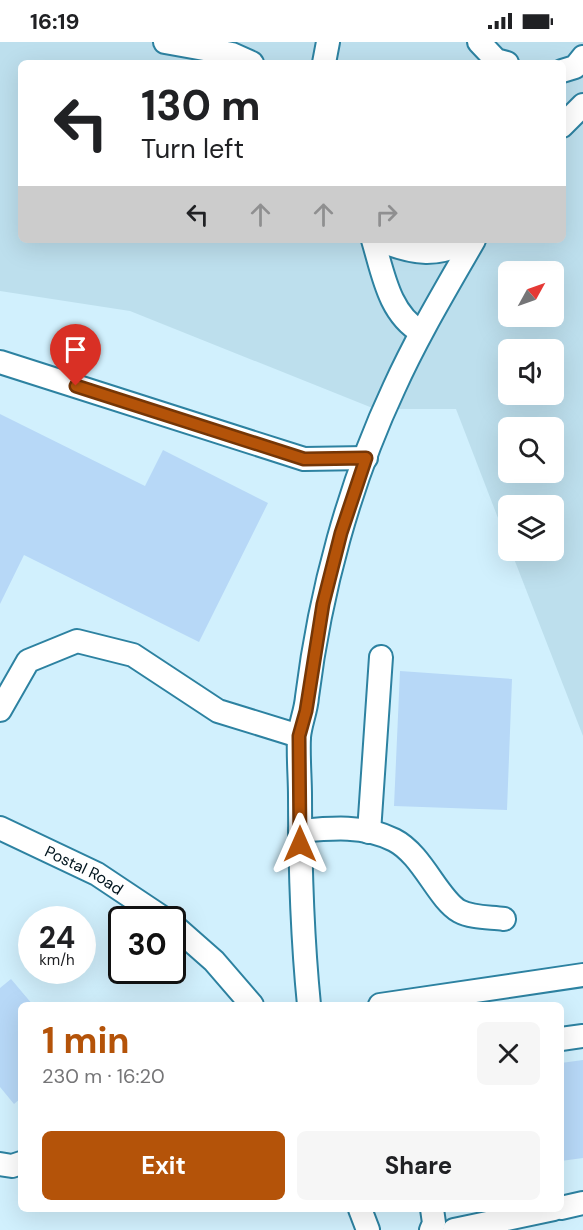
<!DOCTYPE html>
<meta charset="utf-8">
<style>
body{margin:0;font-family:"DM Sans",sans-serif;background:#f6f6f6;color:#202124;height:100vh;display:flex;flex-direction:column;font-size:22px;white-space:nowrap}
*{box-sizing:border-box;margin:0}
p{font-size:20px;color:#757577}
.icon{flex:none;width:33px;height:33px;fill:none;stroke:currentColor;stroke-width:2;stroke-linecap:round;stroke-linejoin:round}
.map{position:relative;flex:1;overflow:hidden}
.sheet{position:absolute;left:18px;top:960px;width:546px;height:210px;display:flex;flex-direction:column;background:#fff;border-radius:9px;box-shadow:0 6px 24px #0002}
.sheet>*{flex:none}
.top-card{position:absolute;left:18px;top:18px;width:548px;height:183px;border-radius:9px;box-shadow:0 6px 24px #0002;background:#fff;color:#202124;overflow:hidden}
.needle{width:39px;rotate:50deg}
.fabs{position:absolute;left:498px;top:219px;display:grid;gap:12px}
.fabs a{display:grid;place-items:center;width:66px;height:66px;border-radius:9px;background:#fff;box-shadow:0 6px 24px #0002;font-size:30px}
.speed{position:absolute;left:18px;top:864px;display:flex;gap:12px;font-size:30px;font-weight:700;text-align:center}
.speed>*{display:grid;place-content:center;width:78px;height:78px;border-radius:50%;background:#fff;box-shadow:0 6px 24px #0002;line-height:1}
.speed small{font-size:15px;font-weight:400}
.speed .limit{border:3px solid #111;border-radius:9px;background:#fff;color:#111}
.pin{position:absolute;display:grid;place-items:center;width:51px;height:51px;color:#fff;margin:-62px -26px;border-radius:50% 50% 50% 0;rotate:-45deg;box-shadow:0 0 6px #0007}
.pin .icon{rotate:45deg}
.me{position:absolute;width:66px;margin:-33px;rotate:0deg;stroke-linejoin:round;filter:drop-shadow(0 0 4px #0008)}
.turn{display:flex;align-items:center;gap:21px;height:126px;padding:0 24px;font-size:27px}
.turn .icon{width:78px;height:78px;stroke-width:2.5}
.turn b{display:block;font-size:42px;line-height:51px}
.lanes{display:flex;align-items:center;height:57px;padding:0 24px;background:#0003;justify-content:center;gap:30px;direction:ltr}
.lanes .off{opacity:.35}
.round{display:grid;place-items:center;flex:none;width:63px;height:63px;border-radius:9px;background:#f6f6f6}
.overview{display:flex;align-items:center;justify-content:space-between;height:102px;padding:0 24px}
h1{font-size:36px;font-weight:700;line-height:45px;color:#b45309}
.button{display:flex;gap:12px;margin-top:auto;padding:12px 24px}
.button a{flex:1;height:69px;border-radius:9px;background:#b45309;color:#fff;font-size:24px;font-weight:700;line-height:69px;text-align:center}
.button a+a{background:#f6f6f6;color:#202124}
.status{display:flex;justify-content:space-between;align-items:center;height:42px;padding:0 30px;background:#fff;direction:ltr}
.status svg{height:16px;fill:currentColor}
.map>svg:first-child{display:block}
.built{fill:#bddfed;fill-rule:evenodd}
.building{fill:#b7d8f7}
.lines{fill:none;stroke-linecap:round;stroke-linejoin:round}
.minor-casing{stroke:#2d82a1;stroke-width:26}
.minor{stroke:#fff;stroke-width:22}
.route-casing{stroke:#753606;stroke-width:15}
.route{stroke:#b45309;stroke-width:10}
.labels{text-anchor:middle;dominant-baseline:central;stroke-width:6;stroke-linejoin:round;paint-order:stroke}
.street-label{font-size:16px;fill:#00141d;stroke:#f7f7f7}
</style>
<div class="status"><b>16:19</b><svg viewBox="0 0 49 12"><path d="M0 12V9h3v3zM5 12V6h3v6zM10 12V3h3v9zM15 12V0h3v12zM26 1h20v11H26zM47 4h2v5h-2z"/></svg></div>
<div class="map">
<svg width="583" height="1188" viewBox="0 0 583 1188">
<rect width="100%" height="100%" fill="#d1f0fd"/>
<path class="built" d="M0,0H583V694L511,509L554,508V464H508V502L456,367H375L130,269L0,249ZM21,21H562V198H21ZM508,230H554V274H508ZM508,308H554V352H508ZM508,386H554V430H508Z"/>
<path class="building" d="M0,372L145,444L163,408L268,461L199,600L24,513L0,562Z
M400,629L512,637L507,768L394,764Z
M11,937L33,963H21V1056L14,1062L0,1045V946Z
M583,1018V1116L561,1119V1021Z"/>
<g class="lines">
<g class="minor-casing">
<g id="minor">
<path d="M165,0L232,12L252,21"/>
<path d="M479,0L496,18L507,21"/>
<path d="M324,21L328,0"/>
<path d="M562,29L575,25L583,15"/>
<path d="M562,84L583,63"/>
<path d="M373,198C383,231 389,272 421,290"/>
<path d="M379,198C416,213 436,215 472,198"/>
<path d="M0,320L304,417L366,416"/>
<path d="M0,668L28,619L77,599L133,613L218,669L299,694"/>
<path id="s1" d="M0,786L97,832L166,878"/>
<path d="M300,789C332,786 364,783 394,798C422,812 438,857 459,869C472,876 489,875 504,877"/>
<path d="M369,790L381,615"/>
<path d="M172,882L214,919L252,963"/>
<path d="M309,963C302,893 300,824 300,754C300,735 298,715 299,695C300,682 306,669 307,655C320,550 349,442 394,346C417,295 446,247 474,198"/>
<path d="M380,963L583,933"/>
<path d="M561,997L583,994"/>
<path d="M0,1122L12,1124L21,1121"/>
<path d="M561,1166L583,1161"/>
<path d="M360,1167L368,1188"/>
<path d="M431,1188L434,1181L432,1167"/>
<path d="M454,1188L554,1167"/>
</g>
</g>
<use href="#minor" class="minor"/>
</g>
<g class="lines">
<g class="route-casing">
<path id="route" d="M76,344L304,417L366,416L341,491L323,562L306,669L299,694L300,802"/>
</g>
<use href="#route" class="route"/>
</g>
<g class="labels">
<g class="street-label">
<text stroke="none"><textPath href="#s1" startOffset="94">Postal Road</textPath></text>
</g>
</g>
</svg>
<div class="fabs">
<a><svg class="needle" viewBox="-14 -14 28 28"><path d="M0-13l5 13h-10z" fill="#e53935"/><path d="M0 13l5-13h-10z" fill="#757577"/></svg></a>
<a><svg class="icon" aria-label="sound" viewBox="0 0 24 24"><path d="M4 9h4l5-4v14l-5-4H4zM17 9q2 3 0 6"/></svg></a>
<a><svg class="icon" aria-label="search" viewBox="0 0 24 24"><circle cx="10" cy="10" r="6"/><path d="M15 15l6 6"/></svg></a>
<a><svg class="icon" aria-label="layers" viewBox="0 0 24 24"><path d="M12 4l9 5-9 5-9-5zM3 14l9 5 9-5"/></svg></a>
</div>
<div class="speed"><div>24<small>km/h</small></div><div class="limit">30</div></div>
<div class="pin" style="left:76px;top:344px;background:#d93025"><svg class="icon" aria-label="arrive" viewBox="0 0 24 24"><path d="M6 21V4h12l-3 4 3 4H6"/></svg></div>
<svg class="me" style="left:300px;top:802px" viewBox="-20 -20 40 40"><path d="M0-17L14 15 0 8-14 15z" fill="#b45309" stroke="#fff" stroke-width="4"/></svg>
<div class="top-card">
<div class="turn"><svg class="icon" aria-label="left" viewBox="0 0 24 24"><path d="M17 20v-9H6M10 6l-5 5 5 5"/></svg><div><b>130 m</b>Turn left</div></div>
<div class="lanes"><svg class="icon" aria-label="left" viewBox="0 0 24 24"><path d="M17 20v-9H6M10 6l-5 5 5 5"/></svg><svg class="icon off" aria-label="ahead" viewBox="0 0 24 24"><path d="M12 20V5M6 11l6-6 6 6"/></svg><svg class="icon off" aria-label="ahead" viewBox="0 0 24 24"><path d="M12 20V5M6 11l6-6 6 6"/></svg><svg class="icon off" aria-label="right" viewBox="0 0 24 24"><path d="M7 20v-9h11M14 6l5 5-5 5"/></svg></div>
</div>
<section class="sheet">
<div class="overview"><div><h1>1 min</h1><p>230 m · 16:20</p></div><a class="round"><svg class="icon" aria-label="close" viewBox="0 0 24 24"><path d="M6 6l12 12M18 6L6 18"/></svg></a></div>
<div class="button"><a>Exit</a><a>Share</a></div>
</section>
</div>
